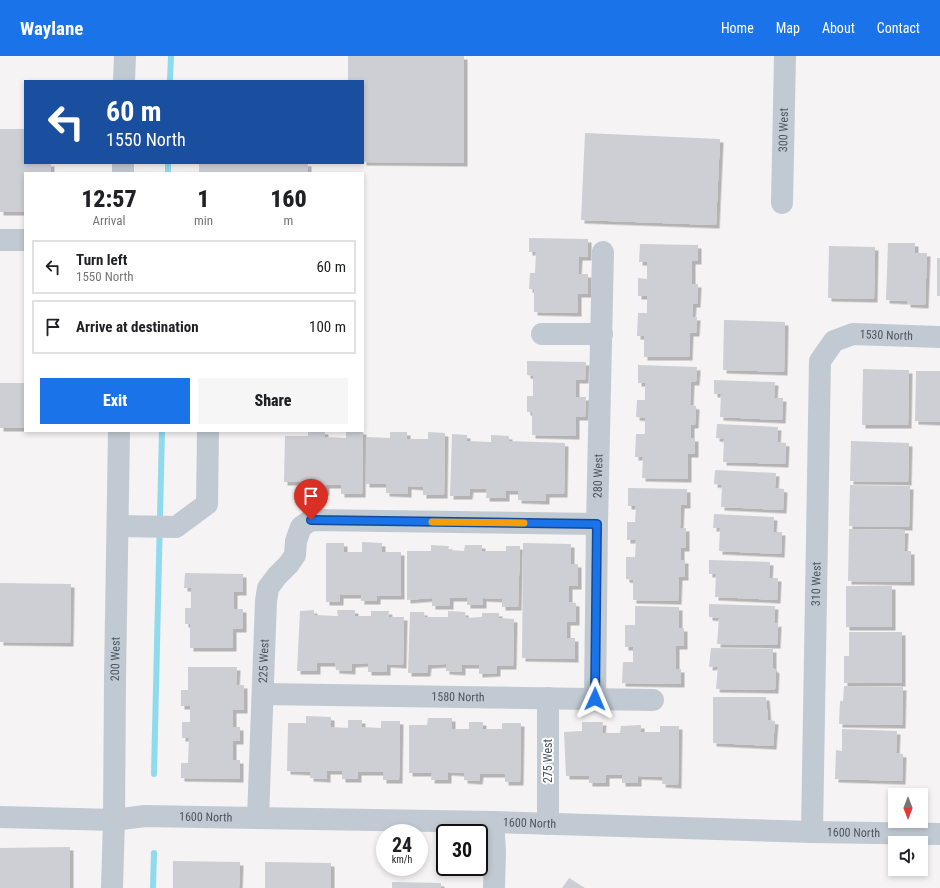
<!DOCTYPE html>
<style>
body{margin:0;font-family:"Roboto Condensed",sans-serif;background:#f6f6f6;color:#202124;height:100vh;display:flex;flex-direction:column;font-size:15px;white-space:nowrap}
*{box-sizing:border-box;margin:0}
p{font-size:13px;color:#757577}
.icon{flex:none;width:22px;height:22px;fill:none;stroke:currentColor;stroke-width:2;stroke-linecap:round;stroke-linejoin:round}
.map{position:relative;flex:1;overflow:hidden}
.panel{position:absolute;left:24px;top:116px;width:340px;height:260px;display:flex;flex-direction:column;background:#fff;border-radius:0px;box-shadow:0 2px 6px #0003}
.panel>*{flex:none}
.banner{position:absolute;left:24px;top:24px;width:340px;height:84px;border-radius:0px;box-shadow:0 2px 6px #0003;background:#1a4fa0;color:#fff;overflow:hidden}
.needle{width:26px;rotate:180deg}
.controls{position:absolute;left:888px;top:732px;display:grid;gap:8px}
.controls a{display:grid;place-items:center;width:40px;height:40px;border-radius:0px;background:#fff;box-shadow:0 2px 6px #0003;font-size:20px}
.speed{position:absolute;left:376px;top:768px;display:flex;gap:8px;font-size:20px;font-weight:700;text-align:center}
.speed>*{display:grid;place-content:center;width:52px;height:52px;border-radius:50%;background:#fff;box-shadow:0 2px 6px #0003;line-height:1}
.speed small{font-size:10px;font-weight:400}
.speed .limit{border:2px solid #111;border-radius:6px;background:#fff;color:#111}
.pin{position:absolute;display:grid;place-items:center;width:34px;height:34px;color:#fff;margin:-41px -17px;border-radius:50% 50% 50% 0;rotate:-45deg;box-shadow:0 0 4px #0007}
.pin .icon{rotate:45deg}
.me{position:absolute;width:44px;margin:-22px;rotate:1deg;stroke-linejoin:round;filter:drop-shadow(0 0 3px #0008)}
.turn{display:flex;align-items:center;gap:14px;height:84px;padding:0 16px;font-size:18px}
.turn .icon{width:52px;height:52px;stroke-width:2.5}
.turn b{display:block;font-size:28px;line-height:34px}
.eta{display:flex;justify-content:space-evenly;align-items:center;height:68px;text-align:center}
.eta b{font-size:24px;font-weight:800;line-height:28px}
.action{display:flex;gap:8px;margin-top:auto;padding:8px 16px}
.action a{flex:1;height:46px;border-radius:0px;background:#1a73e8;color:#fff;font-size:16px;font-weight:800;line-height:46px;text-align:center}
.action a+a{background:#f6f6f6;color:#202124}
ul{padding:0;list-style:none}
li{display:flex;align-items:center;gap:12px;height:54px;margin:0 8px 6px;padding:0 8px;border:2px solid #e0e0e0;border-radius:0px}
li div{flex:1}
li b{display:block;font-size:15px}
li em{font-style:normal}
header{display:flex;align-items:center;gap:24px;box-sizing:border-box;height:56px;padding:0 20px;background:#1a73e8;color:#fff}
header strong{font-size:19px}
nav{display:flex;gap:22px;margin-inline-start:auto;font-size:14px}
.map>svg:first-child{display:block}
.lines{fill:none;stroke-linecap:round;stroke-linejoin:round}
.stream{stroke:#90daee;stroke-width:6}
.building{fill:#cdcfd5;filter:url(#shadow)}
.minor{stroke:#c1cad2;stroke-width:22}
.route-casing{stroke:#114b97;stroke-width:10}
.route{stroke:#1a73e8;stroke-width:7}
.slow{stroke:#f59e0b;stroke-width:7}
.labels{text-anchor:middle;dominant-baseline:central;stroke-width:4;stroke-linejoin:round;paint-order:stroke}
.street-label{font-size:12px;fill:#4a5661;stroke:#fff}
</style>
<header>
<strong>Waylane</strong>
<nav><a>Home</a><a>Map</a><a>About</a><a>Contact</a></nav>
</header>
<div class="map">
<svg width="940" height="832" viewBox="0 0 940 832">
<defs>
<filter id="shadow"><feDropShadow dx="3.5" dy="3.5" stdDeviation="0" flood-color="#0004"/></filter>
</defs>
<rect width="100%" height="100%" fill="#f5f3f3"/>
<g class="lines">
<path class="stream" d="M170,25L171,0
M168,117V107
M154,718L162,375
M153,832L154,797"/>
</g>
<path class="building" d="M348,0H464V107L363,106V25H348Z
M0,73H25V107H51V117H25V156H0Z
M585,77L720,83L716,169L581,164Z
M199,107H308V117H199Z
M529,182L588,183V201H579L578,218H588V238H578V257L534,256V233H529L530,217H535L536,196H529Z
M888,187H915V197H927L925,249L907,248V245L886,244Z
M640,188L698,189V205H692V228H698L697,248H693L692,261H697L696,277H690L689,301H644V280H637L638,257H647V240H638V222L647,223V206H639Z
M829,190L875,191L874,243L828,242Z
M937,202H940V240H937Z
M724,264L785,266L784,316L723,314Z
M527,305L586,306L585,324H576V341H586L585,361H576V380L532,379V356H527V340H533V320L527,319Z
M638,309L697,311L696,326H691L690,349L696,350L695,369H691V382H695V398H688V423L642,422L643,401H635L636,378H645V362L636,361L637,344H645V327H638Z
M863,313L909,314L908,369H862Z
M916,315H940V366L915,365Z
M714,324L775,326L774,342H783L782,364L720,361L721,338H714Z
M0,327H25V372H0Z
M717,368L778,371L777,386L786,387L785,408L723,406L724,383L716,382Z
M308,375H325V381L346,382V375H363L362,438H341V429H326V436H304V426H284L285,380H308Z
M390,376H407V383H428V376L445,377L444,439H423V431L408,430V438L386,437V428H366V381L390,382Z
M452,378L467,379V385L491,386V379L509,380V385L565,387L564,438H546V445L518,444V435H506V442H486L487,433H470L469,440H450Z
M851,385L909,387L908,426L850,425Z
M715,414L776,417L775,432L784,433L783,454L721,451L722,429L714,428Z
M850,429L910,430L909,471L849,470Z
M628,432L687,433V449H681L680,472H686V492H681V504H685V521H679L678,545L633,544V524L626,523V501H635L636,484H627V466H635L636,450H628Z
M714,458L774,461L773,476H782L781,498L719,495L720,472H713Z
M849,473L905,474L904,495H911V526L848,525Z
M362,486L382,487V496H401V540H377V545H361V539H340V546H326V487H344V496H362Z
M523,487L571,488V508H578V530H569V546L576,547V566H567V582H575V603L522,602Z
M431,489L449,490L448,494L464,495L465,489H482V495H506V490H520L518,551H502V543L483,542V549H467V542H450V550H432V542L407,544V495H431Z
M709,504L770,506L769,522H778L777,544L715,541L716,518H709Z
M185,517L243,518V536H234V553H243V573H233V592H190V568H185V552H191V532H184Z
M0,527L71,528L70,587L0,586Z
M846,530H892V571H846Z
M709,548L775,550L774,568L778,567L777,589L717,588L719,562L709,561Z
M635,550L679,551V572H684V590H676V613H681V628L622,627L623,606H633V591H625V569H635Z
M314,554V559L338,560L337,554H355V560H371V555H389L388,561H404L403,609L387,608V616H368V607L352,608V615L336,614L335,607H317V615H297L300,555Z
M448,555L465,556L466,562L482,561V557H499V562L514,563L513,610H497V617L479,618V609H462V616L446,615V608L428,609L427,617H408L410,556H424L425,561H448Z
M849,576H902V627H844V600H849Z
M711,592L773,593V612L776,614L775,634L716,633L718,610L709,611Z
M188,611H237L236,629H244V654H233V671H240V685H233V704H240V723L181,722V707H188L189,682H182V666H190V650H181V634H188Z
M844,630L903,631L902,669L839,668L840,645H843Z
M713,641H766L768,664L775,665L773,690L713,687Z
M306,660L331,661V671L348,672V664H362V671L381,672V665H400L399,724H383V716H358V723H342V715H327V723L310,722V716L287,715L288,667H306Z
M428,662H452V673H469V666H483V673H502V667H521L520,726H505V718H480L479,725L464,724V717L448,716V724H431L432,717H409V669H427Z
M582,666H603L602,677H620L621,670L641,669V676H660V670H679L678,729L662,728L663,721L638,720V727H622V719H606V727H589V720H566L564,676L582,675Z
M842,673L897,675L896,697L903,698L902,725L835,723L836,694L842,695Z
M70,791V832H0V792Z
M173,805L240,806L239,832H173Z
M265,806L331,807V832H265Z
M569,822L585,832H562Z
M392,826L441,827V832H392Z"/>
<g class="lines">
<g class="minor">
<path d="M124,25L125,0"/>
<path d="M123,117V107"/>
<path id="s1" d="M782,147L785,0"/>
<path d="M0,184H25"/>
<path d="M542,278H602"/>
<path d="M118,470L176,471L207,448L208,375"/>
<path id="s2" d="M263,638L653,644"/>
<path id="s3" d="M595,643L597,468L603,196"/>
<path id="s4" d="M0,761L114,764L145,760L493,766L812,776L940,778"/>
<path id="s5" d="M258,762L266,545L268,532L277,520L289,508L295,499L296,485L301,471L311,464L597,468"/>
<path d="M493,766L495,794L494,832"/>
<path d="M548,768V642"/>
<path id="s6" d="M812,776L820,305L834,285L853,278L940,281"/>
<path id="s7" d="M112,832L114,764L115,623L119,375"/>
</g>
</g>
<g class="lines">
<g class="route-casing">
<path id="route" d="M311,464L597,468L595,643"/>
</g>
<use href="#route" class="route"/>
<path class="slow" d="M432,466L524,467"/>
</g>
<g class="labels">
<g class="street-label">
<text stroke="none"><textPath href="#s1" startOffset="73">300 West</textPath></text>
<text stroke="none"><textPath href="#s6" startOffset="549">1530 North</textPath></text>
<text stroke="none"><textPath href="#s3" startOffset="223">280 West</textPath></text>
<text stroke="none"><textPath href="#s6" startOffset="248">310 West</textPath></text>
<text stroke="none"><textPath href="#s7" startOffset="229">200 West</textPath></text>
<text stroke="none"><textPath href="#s5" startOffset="157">225 West</textPath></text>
<text stroke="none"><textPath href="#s2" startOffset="195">1580 North</textPath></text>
<text transform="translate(548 705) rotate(-90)">275 West</text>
<text stroke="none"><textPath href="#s4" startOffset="206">1600 North</textPath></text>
<text stroke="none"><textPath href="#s4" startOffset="530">1600 North</textPath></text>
<text stroke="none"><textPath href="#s4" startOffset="854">1600 North</textPath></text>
</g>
</g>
</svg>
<div class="controls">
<a><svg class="needle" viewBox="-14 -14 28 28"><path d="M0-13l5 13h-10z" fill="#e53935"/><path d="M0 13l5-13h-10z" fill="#757577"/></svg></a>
<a><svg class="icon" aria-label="sound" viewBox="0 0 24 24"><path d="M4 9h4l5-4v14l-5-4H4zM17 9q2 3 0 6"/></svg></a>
</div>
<div class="speed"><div>24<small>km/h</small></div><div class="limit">30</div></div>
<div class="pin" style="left:311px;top:464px;background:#d93025"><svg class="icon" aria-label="arrive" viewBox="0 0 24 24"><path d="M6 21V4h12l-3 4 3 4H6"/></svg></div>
<svg class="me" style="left:595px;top:643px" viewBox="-20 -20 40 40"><path d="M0-17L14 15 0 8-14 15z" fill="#1a73e8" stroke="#fff" stroke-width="4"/></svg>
<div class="banner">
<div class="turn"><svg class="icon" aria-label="left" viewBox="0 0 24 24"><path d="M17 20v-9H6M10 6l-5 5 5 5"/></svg><div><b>60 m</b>1550 North</div></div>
</div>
<section class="panel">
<div class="eta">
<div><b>12:57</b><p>Arrival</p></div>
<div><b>1</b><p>min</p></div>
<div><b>160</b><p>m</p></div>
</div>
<ul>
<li><svg class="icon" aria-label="left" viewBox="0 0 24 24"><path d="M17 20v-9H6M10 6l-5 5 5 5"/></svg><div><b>Turn left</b><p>1550 North</p></div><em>60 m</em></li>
<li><svg class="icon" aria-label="arrive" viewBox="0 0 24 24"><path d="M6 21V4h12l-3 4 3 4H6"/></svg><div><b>Arrive at destination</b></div><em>100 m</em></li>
</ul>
<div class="action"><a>Exit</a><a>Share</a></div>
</section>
</div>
